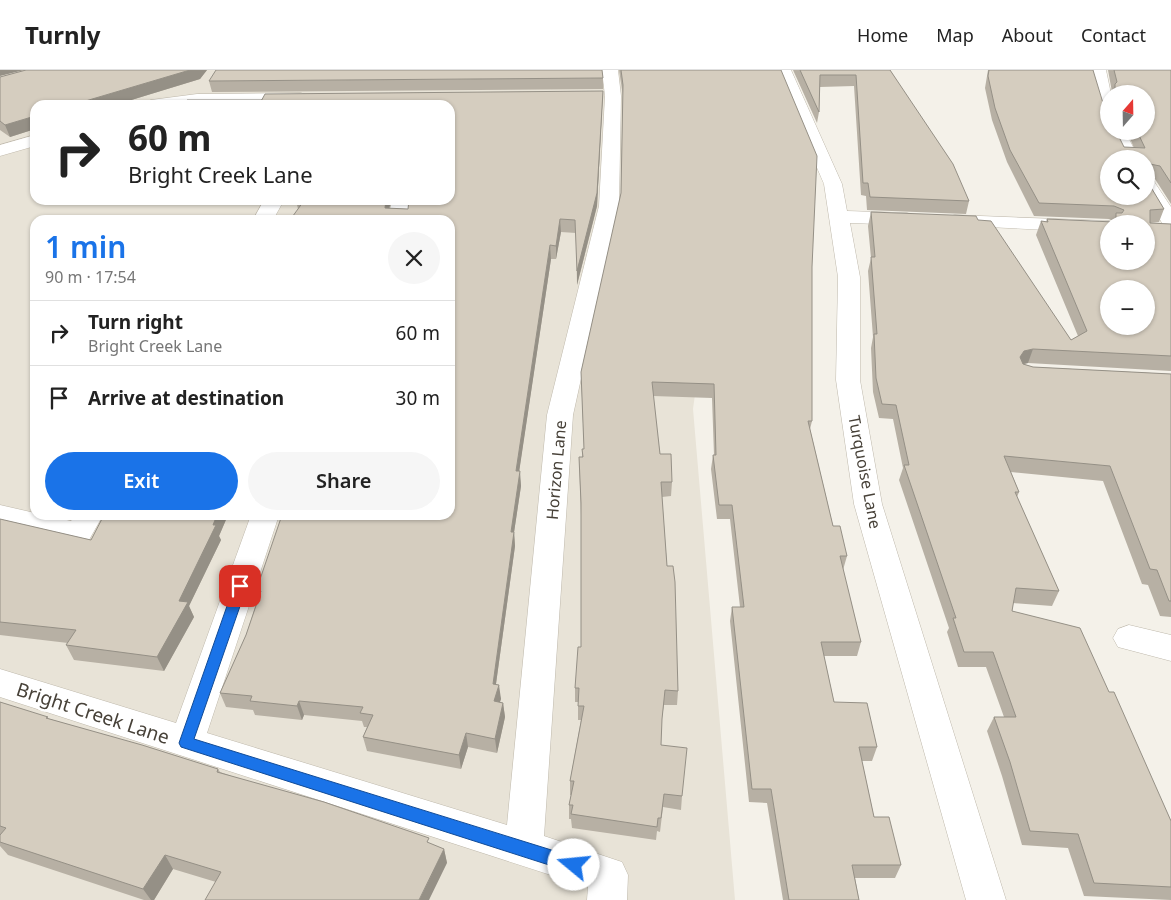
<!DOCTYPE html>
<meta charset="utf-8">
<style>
body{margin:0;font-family:"Noto Sans",sans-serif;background:#f6f6f6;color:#222;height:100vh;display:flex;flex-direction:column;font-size:19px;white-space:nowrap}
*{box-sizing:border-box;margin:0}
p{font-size:16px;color:#767676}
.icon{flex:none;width:28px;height:28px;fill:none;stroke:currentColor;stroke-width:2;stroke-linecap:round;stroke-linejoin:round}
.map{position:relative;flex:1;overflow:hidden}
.sheet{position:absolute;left:30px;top:145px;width:425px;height:305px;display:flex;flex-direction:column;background:#fff;border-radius:15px;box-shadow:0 1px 4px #0004}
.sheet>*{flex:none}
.top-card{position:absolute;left:30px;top:30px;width:425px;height:105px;border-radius:15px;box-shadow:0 1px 4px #0004;background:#fff;color:#222;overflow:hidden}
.needle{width:32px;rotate:20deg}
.buttons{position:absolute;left:1100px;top:15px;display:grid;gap:10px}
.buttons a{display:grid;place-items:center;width:55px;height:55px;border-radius:50%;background:#fff;box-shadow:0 1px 4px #0004;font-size:25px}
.pin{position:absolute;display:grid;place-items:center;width:42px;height:42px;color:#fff;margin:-21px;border-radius:10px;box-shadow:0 2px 8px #0006}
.me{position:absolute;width:55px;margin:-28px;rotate:287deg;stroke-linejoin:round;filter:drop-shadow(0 0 4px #0008)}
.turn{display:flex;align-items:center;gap:18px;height:105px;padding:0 15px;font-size:22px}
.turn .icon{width:65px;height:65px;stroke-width:2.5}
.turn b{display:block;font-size:35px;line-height:42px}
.round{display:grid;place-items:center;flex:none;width:52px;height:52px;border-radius:26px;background:#f6f6f6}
.summary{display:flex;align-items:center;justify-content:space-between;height:85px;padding:0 15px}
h1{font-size:30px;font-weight:600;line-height:38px;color:#1a73e8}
.primary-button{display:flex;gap:10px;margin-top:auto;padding:10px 15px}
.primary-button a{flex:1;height:58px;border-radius:30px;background:#1a73e8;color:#fff;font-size:20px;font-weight:600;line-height:58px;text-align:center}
.primary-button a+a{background:#f6f6f6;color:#222}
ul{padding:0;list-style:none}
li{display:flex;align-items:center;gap:15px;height:65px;padding:0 15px;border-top:1px solid #e0e0e0}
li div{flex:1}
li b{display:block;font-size:19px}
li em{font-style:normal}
header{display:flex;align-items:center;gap:30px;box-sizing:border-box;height:70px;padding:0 25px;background:#fff;border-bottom:1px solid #e0e0e0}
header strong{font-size:24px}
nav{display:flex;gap:28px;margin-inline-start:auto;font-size:18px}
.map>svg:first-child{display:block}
.residential{fill:#e8e3d7;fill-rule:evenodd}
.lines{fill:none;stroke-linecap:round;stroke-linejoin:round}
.minor-casing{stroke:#bfb9ac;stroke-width:1}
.minor{fill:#fff;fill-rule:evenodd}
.wall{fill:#b7b0a4}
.shaded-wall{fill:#959086}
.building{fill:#d5cdbf;stroke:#959086;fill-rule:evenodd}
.route{fill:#1a73e8;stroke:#114b97}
.labels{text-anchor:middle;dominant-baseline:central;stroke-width:5;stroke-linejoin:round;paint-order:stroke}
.street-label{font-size:16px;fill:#474138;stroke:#fff}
.near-street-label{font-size:19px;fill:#474138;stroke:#fff}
</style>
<header>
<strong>Turnly</strong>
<nav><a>Home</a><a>Map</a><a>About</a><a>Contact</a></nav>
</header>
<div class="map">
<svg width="1171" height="830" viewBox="0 0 1171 830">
<rect width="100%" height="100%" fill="#f4f1e9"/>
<path class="residential" d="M0,0H685L719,151L693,339L735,830H0ZM35,35H450V130H35ZM35,150H450V445H35Z"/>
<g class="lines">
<g class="minor-casing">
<path id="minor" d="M602,0H618L621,26L619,136L573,345L544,766L622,792L628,805L627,830H587L588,817L0,627V599L176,653L251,445H279L207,663L507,755L547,345L599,136L605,26Z
M775,0H791L842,114L847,141L907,143L914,145L917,149L914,153L907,155L850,153L860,207V310L882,434L1006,830H966L854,434L836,310L838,207L824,114Z
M1090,0H1106L1111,24H1109V49L1103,48L1101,44L1091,11Z
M301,23L307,25L309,28L307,31L143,35L145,32L151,30L197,24Z
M1109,59V61H1125L1139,89H1121L1107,61Z
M35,65V76L0,86V75Z
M1146,108L1153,110L1171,137V158L1164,156L1145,126H1146Z
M264,130H284L273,150H253Z
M392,130H412L408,150H388Z
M955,145L1109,151L1117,154H1109V163L948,155L945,151L948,147Z
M0,435L35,443V445H45L71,451L75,445H103L89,470L79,473L0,455Z
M1129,555L1171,565V591L1118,577L1113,568L1118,559Z"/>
</g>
<use href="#minor" class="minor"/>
</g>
<path class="wall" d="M26,0H207L200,9L115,35H35V59L10,67L0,60V7Z
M619,0H781L812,197V351L810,359L833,456L847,486L843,500L861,572L857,586H824L834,632L877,677L872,691H862L874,747L901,795L895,808H855L859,830H783L767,733L749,732L730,551L732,537H740L730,449H717L711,399L713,385H714L712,328L653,326L660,384L672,412L671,426L662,427L667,496L678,621L677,635H664L661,653V675L682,726L681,740L663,737L660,762L657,761L656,770L572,758L571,749H569V735L571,725H570V711L581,650H578V632H575V618L581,577V445L579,387H582V379H584L581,302L621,124L623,26Z
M793,0H890L969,131L966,144L867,140L866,126L861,125L854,16L820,17L819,42L817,53Z
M988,0H1093L1109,61L1124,77L1134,78L1127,61H1146V24H1112V22L1108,0H1171V134L1155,109L1149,108V114L1164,139L1159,152L1150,153L1171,154V301L1028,293L1024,294L1033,297L1171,304V547L1160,546L1148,515L1142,514L1103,411L1011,402L1019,422L1017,427L1059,521L1052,536L1013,533L1012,541L1109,622L1171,751V830L1084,826L1068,778L1022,775L1002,706L987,661L994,647H1004L986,597H958L947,562L949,558L899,410L903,398L893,349L879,348L873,322L871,278L873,267L868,201L871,188L868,156L871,142L978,150L1071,270L1078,266L1036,165L1041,151L1046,152L1047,149L1113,152V151L1109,149L1034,146L1007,92L992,50L985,18Z
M603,8V19L212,22L209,11Z
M603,21L597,136L577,215L576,163L561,162L556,189H551L519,401L521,416L514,462L515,476L496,614L501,629L500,632L503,633L505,647L497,683L468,677L461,699L367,681L363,667L367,657H364L362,651L304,645L302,650L255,645L253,640L226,637L220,623L246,565L258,528L256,521L450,445V150L298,139L296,130H391L389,138L408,139L450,35L262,30Z
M104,445H228L219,466L221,470L189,536L194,547L164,601L74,590L66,575L68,573L0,565V449L91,470Z
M0,632L50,649L218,699L220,702L444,779L447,793L216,812L173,799L154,830H144L8,785L0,776Z"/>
<path class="shaded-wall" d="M0,0H24L0,6Z
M190,0H207L200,9L115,35H72Z
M603,21L597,136L577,215V201Z
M262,30L263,35H247Z
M35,46V59L10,67L5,55Z
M386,130H391L387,150L385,138Z
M560,149L561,162L556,189V176Z
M550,175L551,189L517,416L516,401Z
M1033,279L1028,293L1019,295L1020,287L1024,281Z
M520,401L521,416L512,476L511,462Z
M217,445H228L219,466L221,470L189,536L194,547L164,601L157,587L179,531Z
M514,462L515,476L494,628L493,614Z
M499,615L501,629L495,645L494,631Z
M299,631L304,645L302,650L297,636Z
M503,633L505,647L497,683L495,669Z
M466,663L468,677L461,699L459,685Z
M444,779L447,793L429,830H419Z
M165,785L173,799L154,830H151L143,819Z"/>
<path class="building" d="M26,0H190L72,35H35V46L5,55L0,51V7Z
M216,0H602L603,8L209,11Z
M621,0H781L817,86L812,197V351H808L833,456H840L847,486H840L861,572H821L834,632L867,633L877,677H859L874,747H889L901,795H852L859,830H789L771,719H752L732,537H744L732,435H719L713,385H716L714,314L652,312L660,384H671L672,412H661L667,496H673L675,512L678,621L665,620L662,649L661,675L687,678L682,726L664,724L661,748H658L657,757L571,744L573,735H569L574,711H570L584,636H578L579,618H575L578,577H581V433L579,387H583L582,379H584L581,302L621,123L623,15Z
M800,0H890L953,94L969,131L870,127L868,113H863L856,5H820L819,42Z
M989,0H1093L1103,33L1107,38H1109V61H1116L1124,77L1145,78L1137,61H1146V24H1115V14L1117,12L1114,0H1171V113L1160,96L1150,94L1149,114L1164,139L1150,140V153L1171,154V286L1033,279L1024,281L1020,287L1023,294L1033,297L1171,304V531H1169L1157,500L1150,499L1110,396L1004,386L1019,422H1015L1059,521L1016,518L1012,541L1080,558L1109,622H1114L1171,751V817L1094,813L1078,764L1030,761L1010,692L994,647H1016L993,582H964L953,548H956L904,395H909L896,335L882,334L876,308L874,264H877L871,187H875L871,142L976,146L978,150L991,151L1071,270L1087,261L1041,151L1048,152L1047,149L1114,152L1116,150V143H1122L1124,140L1114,136L1039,133L1010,80L995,38L988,6ZM1109,89H1146V126H1109ZM1109,154H1146V191H1109ZM1109,219H1146V256H1109Z
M603,21L597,123L577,201L575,150L560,149L556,176L550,175L516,401H520L511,462H514L493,614L499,615L494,631L503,633L495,669L466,663L459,685L363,667L373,645L360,643L363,637L299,631L297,636L250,631L252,626L220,623L246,565L261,521H256L282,445H450V150H290L303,132L299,130H386L385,138L408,139L409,130H450V35H259L265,24Z
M187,30H262L247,35H185Z
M104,445H217L213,455H216L179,531L188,532L157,587L66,575L76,560L0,552V449L91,470Z
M0,632L48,647L46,648L142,675L218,699L217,702L324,732L429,768L427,772L444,779L419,830H205L221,802L165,785L143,819L0,772V765L6,758L0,756Z"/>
<path class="route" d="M240,511L245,513L247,516L194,669L574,787L580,790L582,795L580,800L574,803L181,677L179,673L234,516L236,513Z"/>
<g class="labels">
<g class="street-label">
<text transform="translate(556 400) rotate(-85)">Horizon Lane</text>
<text transform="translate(865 402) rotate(79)">Turquoise Lane</text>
</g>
<g class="near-street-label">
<text transform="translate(93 643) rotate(18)">Bright Creek Lane</text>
</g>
</g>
</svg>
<div class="buttons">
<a><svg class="needle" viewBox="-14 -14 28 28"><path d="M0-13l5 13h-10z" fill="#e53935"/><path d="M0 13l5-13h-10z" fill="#767676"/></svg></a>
<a><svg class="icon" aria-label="search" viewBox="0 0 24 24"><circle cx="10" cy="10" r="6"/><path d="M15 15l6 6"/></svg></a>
<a>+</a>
<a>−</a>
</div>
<div class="pin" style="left:240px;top:516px;background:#d93025"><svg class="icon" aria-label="arrive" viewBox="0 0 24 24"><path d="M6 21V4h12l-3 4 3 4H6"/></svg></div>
<svg class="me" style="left:574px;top:795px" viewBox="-20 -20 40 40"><circle r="19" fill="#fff"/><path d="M0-13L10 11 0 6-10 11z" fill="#1a73e8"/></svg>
<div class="top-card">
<div class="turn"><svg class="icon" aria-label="right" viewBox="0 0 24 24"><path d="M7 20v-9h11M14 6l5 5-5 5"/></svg><div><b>60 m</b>Bright Creek Lane</div></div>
</div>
<section class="sheet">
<div class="summary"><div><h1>1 min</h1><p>90 m · 17:54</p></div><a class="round"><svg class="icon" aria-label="close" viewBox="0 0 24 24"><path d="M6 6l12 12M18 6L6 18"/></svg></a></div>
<ul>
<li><svg class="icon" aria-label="right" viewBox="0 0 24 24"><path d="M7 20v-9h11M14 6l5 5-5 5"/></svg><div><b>Turn right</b><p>Bright Creek Lane</p></div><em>60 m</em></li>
<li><svg class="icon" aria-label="arrive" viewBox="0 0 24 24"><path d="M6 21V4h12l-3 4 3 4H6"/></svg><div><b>Arrive at destination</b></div><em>30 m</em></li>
</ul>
<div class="primary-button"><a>Exit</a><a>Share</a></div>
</section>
</div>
